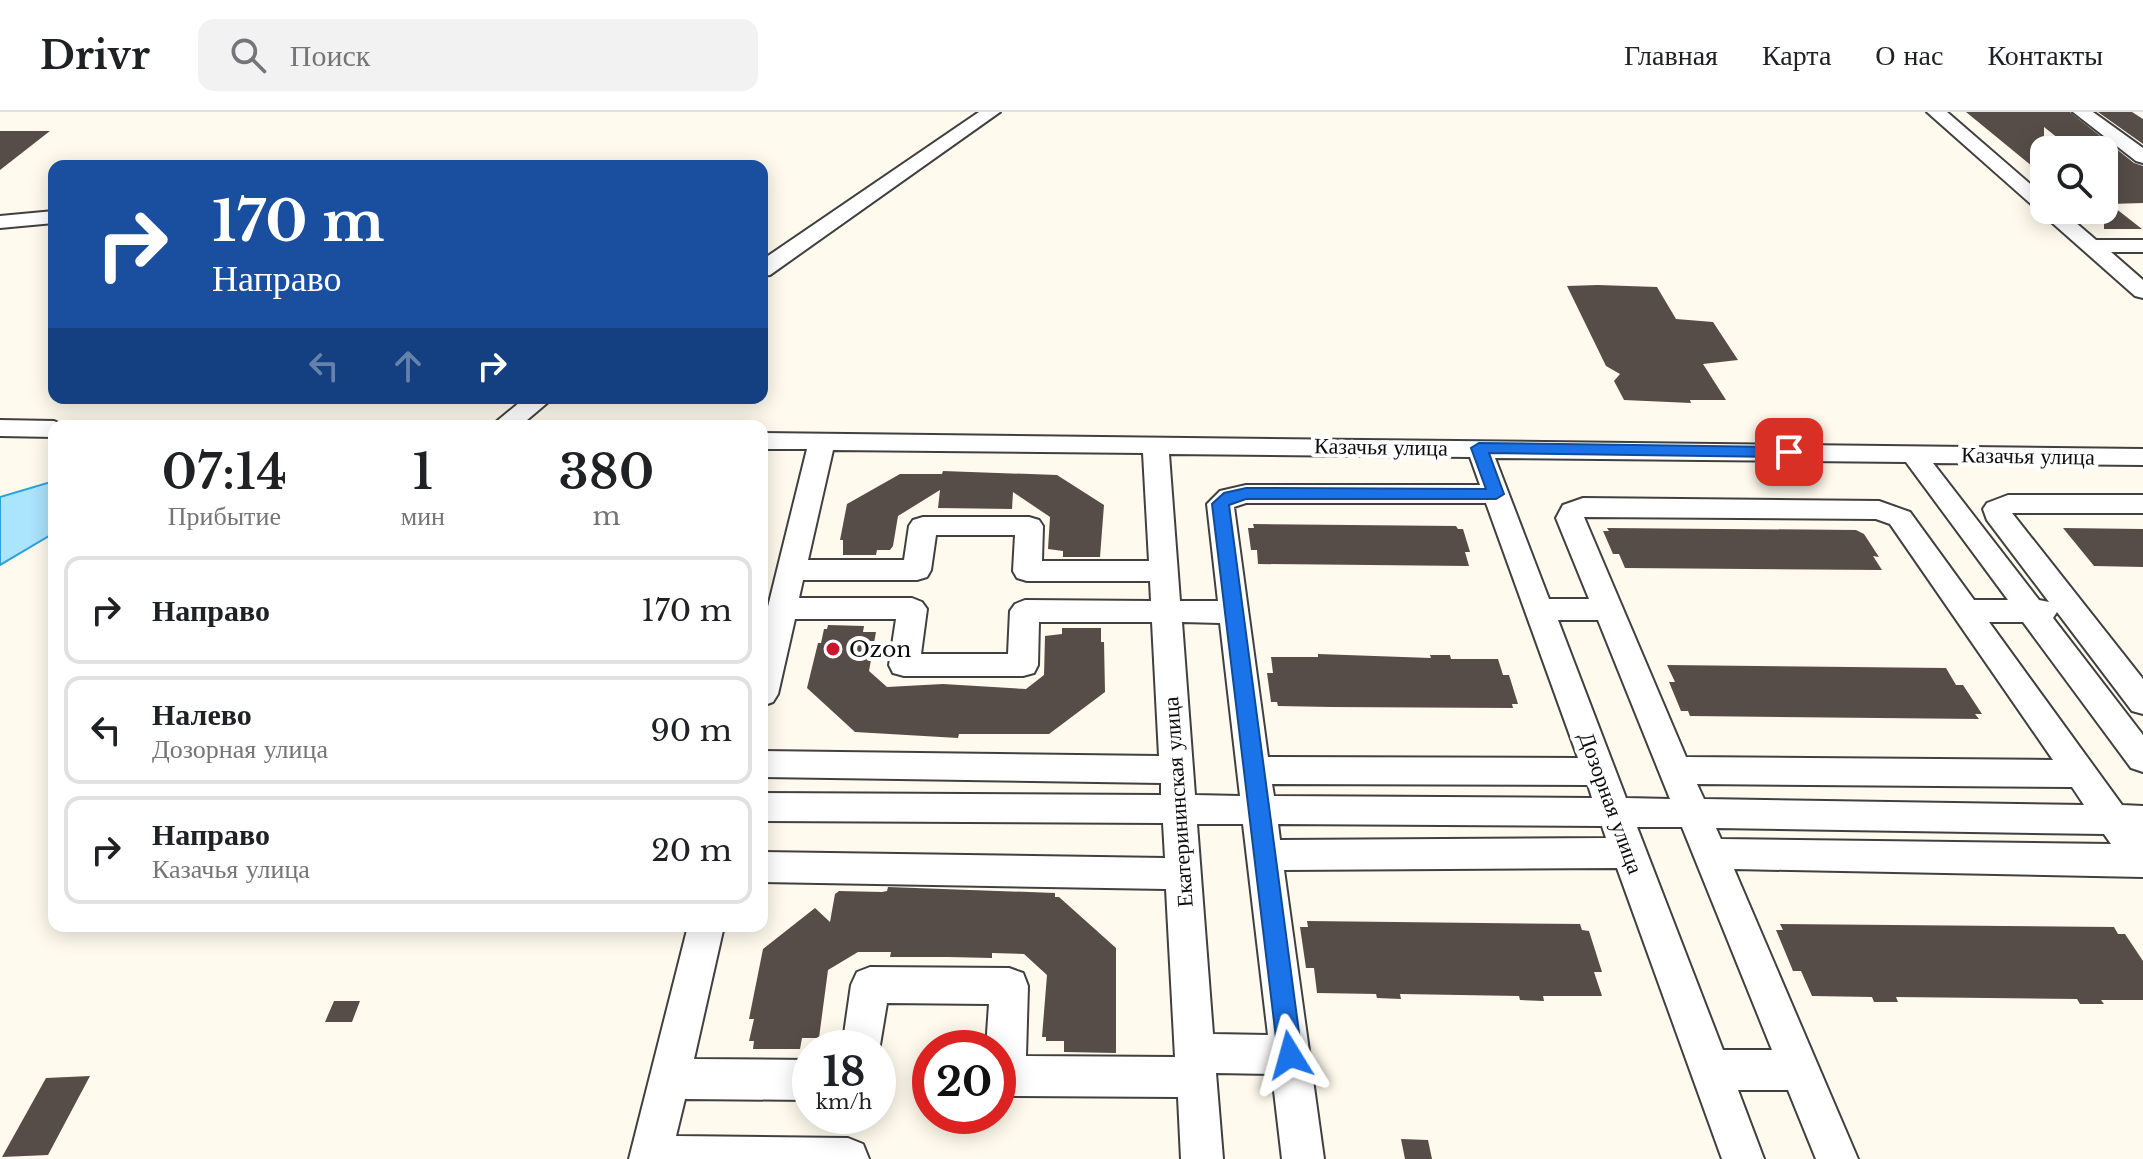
<!DOCTYPE html>
<html lang="ru">
<meta charset="utf-8">
<style>
body{margin:0;font-family:"Libre Baskerville",serif;background:#f2f2f2;color:#202124;height:100vh;display:flex;flex-direction:column;font-size:30px;white-space:nowrap}
*{box-sizing:border-box;margin:0}
p{font-size:26px;color:#757577}
.icon{flex:none;width:44px;height:44px;fill:none;stroke:currentColor;stroke-width:2;stroke-linecap:round;stroke-linejoin:round}
.map{position:relative;flex:1;overflow:hidden}
.sheet{position:absolute;left:48px;top:308px;width:720px;height:512px;display:flex;flex-direction:column;background:#fff;border-radius:16px;box-shadow:0 4px 20px #0003}
.sheet>*{flex:none}
.banner{position:absolute;left:48px;top:48px;width:720px;height:244px;border-radius:16px;box-shadow:0 4px 20px #0003;background:#1a4fa0;color:#fff;overflow:hidden}
.fabs{position:absolute;left:2030px;top:24px;display:grid;gap:16px}
.fabs a{display:grid;place-items:center;width:88px;height:88px;border-radius:16px;background:#fff;box-shadow:0 4px 20px #0003;font-size:40px}
.speed{position:absolute;left:792px;top:918px;display:flex;gap:16px;font-size:40px;font-weight:700;text-align:center}
.speed>*{display:grid;place-content:center;width:104px;height:104px;border-radius:50%;background:#fff;box-shadow:0 4px 20px #0003;line-height:1}
.speed small{font-size:20px;font-weight:400}
.speed .limit{border:12px solid #d22;background:#fff;color:#111}
.pin{position:absolute;display:grid;place-items:center;width:68px;height:68px;color:#fff;margin:-34px;border-radius:16px;box-shadow:0 4px 12px #0006}
.me{position:absolute;width:88px;margin:-44px;rotate:352deg;stroke-linejoin:round;filter:drop-shadow(0 0 6px #0008)}
.turn{display:flex;align-items:center;gap:28px;height:168px;padding:0 32px;font-size:36px}
.turn .icon{width:104px;height:104px;stroke-width:2.5}
.turn b{display:block;font-size:56px;line-height:68px}
.lanes{display:flex;align-items:center;height:76px;padding:0 32px;background:#0003;justify-content:center;gap:40px;direction:ltr}
.lanes .off{opacity:.35}
.eta{display:flex;justify-content:space-evenly;align-items:center;height:136px;text-align:center}
.eta b{font-size:48px;font-weight:600;line-height:56px}
ul{padding:0;list-style:none}
li{display:flex;align-items:center;gap:24px;height:108px;margin:0 16px 12px;padding:0 16px;border:4px solid #e0e0e0;border-radius:16px}
li div{flex:1}
li b{display:block;font-size:30px}
li em{font-style:normal}
header{display:flex;align-items:center;gap:48px;box-sizing:border-box;height:112px;padding:0 40px;background:#fff;border-bottom:2px solid #e0e0e0}
header strong{font-size:38px}
nav{display:flex;gap:44px;margin-inline-start:auto;font-size:28px}
.search{width:560px;height:72px;background:#f2f2f2;display:flex;align-items:center;gap:20px;box-sizing:border-box;padding:0 28px;border-radius:16px;color:#757577;font-size:30px}
.map>svg:first-child{display:block}
.water{fill:#abe4fd;stroke:#2ba2db;stroke-width:2}
.building{fill:#574d48}
.lines{fill:none;stroke-linecap:round;stroke-linejoin:round}
.minor-casing{stroke:#404040;stroke-width:4}
.minor{fill:#fff;fill-rule:evenodd}
.route{fill:#1a73e8;stroke:#114b97;stroke-width:2}
.poi-dot{fill:#cb172d;stroke:#fff;stroke-width:3}
.labels{text-anchor:middle;dominant-baseline:central;stroke-width:8;stroke-linejoin:round;paint-order:stroke}
.street-label{font-size:22px;fill:#0d0d0d;stroke:#fff}
.poi-label{font-size:22px;fill:#0d0d0d;stroke:#fff;text-anchor:start}
</style>
<header>
<strong>Drivr</strong>
<div class="search"><svg class="icon" aria-label="search" viewBox="0 0 24 24"><circle cx="10" cy="10" r="6"/><path d="M15 15l6 6"/></svg>Поиск</div>
<nav><a>Главная</a><a>Карта</a><a>О нас</a><a>Контакты</a></nav>
</header>
<div class="map">
<svg width="2143" height="1047" viewBox="0 0 2143 1047">
<rect width="100%" height="100%" fill="#fffaed"/>
<path class="water" d="M54,369V421L0,453V385Z"/>
<path class="building" d="M1966,0H2070L2134,51L2143,54V91L2110,92L2142,117H2104V38H2073L2044,15V64Z
M2098,0H2132L2143,7V32Z
M0,19H50L0,58Z
M1598,173L1657,175L1676,207L1713,210L1738,248L1703,252L1726,288H1690L1691,291L1624,288L1614,269L1620,262L1606,254L1567,174Z
M943,359L1057,363L1104,393L1100,445H1063V439L1048,437L1050,405L1013,380L1012,397L938,396L940,378L898,404L893,434L890,438H877L876,443H843V428H840L847,392L900,362H942Z
M1253,412L1456,414L1458,417H1463L1470,440H1465L1469,454L1258,452L1257,438H1251L1248,416H1254Z
M1607,416L1856,418L1864,422L1879,445L1873,444L1882,458L1625,456L1619,442H1613L1603,419H1609Z
M2063,416L2143,417V455L2094,454Z
M828,513L864,514L863,520H876L869,559L887,575L943,572L1026,577L1044,563L1045,524L1062,522V516H1101V530H1104L1105,580L1049,622H959L958,626L855,620L807,576L818,531H821L824,517H827Z
M1318,542L1431,546L1430,543H1450L1451,547H1498L1503,563H1509L1518,592H1512L1513,596L1331,595L1278,594L1277,590H1271L1267,561H1273L1271,545H1318Z
M1667,553L1946,556L1956,573H1963L1982,602H1975L1979,607L1690,604L1688,599H1681L1669,570H1675Z
M888,775L1055,781V785H1059L1116,836V941L1064,940V929H1046V925H1042L1047,863L1024,842L992,841V846L948,845H890L891,840H858L828,858L819,926H802L800,937H753L754,929H749L754,907H749L763,837L815,796L830,810L835,782L839,779L882,780L887,779Z
M1307,809L1580,812L1582,818L1589,819L1602,860H1594L1602,884H1543L1544,889L1520,888L1519,884L1400,882L1401,887L1377,886L1376,882L1317,881L1314,856H1306L1300,815H1308Z
M1780,812L2114,815L2118,822H2125L2143,849V888H2101L2104,892H2080L2077,887L1896,885L1898,890H1874L1872,885L1812,884L1801,859H1793L1776,818H1783Z
M334,889H360L352,910H325Z
M90,964L48,1043L2,1045L46,966Z
M1401,1027L1428,1028L1432,1047H1405Z"/>
<g class="lines">
<g class="minor-casing">
<path id="minor" d="M979,0H1000L770,163L762,164V148Z
M1927,0H1947L2044,84V98H2061L2096,128H2143V140H2111L2143,168V186L2135,184Z
M2073,0H2093L2143,36V51L2136,49Z
M54,99V111L0,116V104Z
M525,286H553L520,314H491Z
M0,308L54,309L65,314H54V325L0,324Z
M762,321L2143,337V353L1933,351L2039,488L2049,490L1987,408L1983,397L1987,391L2008,383H2143V401H2012L2143,567V602L2132,599L2057,500L2053,506L2143,623V660L2131,656L2023,510H1989L2122,693L2143,694V765L1734,757L1858,1047H1816L1788,978H1738L1764,1047H1722L1617,756L1284,758L1324,1047H1282L1272,962L1216,961L1223,1047H1181L1178,985L1005,984L998,981V936H986L989,892L887,891L878,945V936H842L851,873L857,860L870,855L1009,856L1023,861L1028,874L1026,944L1175,945L1166,777L762,770V740L1165,746L1163,711L762,709V681L1161,683V671L762,665V639L1159,644L1152,510H1039L1038,553L1034,561L1023,564H904L893,561L889,553L896,507H795L778,582L773,590L762,594V519L807,337H762ZM833,338L1143,341L1149,449H1042L1043,414L1039,408L1029,405H923L913,408L909,414L904,448H808ZM1169,342L1470,345L1480,373H1246L1220,379L1207,392L1218,489H1180ZM1495,346L1906,350L2008,488H1974L1910,400L1879,389L1583,386L1563,393L1556,406L1589,487H1549ZM1246,391H1486L1578,646L1268,645L1234,395ZM1584,405L1876,407L1890,412L2053,648L1686,645ZM936,423H1015L1013,459L1017,466L1027,469H1150L1151,489L1025,488L1015,492L1010,499L1008,542H921L927,497L922,490L912,486H799L803,468H917L927,465L931,458ZM1558,508H1598L1670,687L1626,686ZM1182,510L1220,511L1240,684L1195,683ZM1272,672L1588,673L1592,686L1274,684ZM1697,672L2072,675L2084,693L1704,687ZM1197,712H1243L1268,923L1213,922ZM1278,712L1602,714L1606,726L1280,728ZM1637,715H1682L1772,938H1723ZM1716,716L2104,722L2111,732L1721,727Z
M688,814H724L694,947L810,948V988L685,987L676,1024L848,1026L863,1032L869,1047H629Z"/>
</g>
<use href="#minor" class="minor"/>
</g>
<path class="route" d="M1479,331L1789,335L1796,340L1789,345L1489,341L1504,382L1496,387H1246L1229,393L1302,943L1298,951L1290,954L1281,951L1278,943L1212,392L1224,381L1246,376L1486,377L1471,336Z"/>
<circle class="poi-dot" cx="833" cy="537" r="8"/>
<g class="labels">
<g class="street-label">
<text transform="translate(1381 335) rotate(1)">Казачья улица</text>
<text transform="translate(2028 344) rotate(1)">Казачья улица</text>
<text transform="translate(1178 690) rotate(-94)">Екатерининская улица</text>
<text transform="translate(1611 691) rotate(70)">Дозорная улица</text>
</g>
<g class="poi-label">
<text x="849" y="537">Ozon</text>
</g>
</g>
</svg>
<div class="fabs">
<a><svg class="icon" aria-label="search" viewBox="0 0 24 24"><circle cx="10" cy="10" r="6"/><path d="M15 15l6 6"/></svg></a>
</div>
<div class="speed"><div>18<small>km/h</small></div><div class="limit">20</div></div>
<div class="pin" style="left:1789px;top:340px;background:#d93025"><svg class="icon" aria-label="arrive" viewBox="0 0 24 24"><path d="M6 21V4h12l-3 4 3 4H6"/></svg></div>
<svg class="me" style="left:1290px;top:943px" viewBox="-20 -20 40 40"><path d="M0-17L14 15 0 8-14 15z" fill="#1a73e8" stroke="#fff" stroke-width="4"/></svg>
<div class="banner">
<div class="turn"><svg class="icon" aria-label="right" viewBox="0 0 24 24"><path d="M7 20v-9h11M14 6l5 5-5 5"/></svg><div><b>170 m</b>Направо</div></div>
<div class="lanes"><svg class="icon off" aria-label="left" viewBox="0 0 24 24"><path d="M17 20v-9H6M10 6l-5 5 5 5"/></svg><svg class="icon off" aria-label="ahead" viewBox="0 0 24 24"><path d="M12 20V5M6 11l6-6 6 6"/></svg><svg class="icon" aria-label="right" viewBox="0 0 24 24"><path d="M7 20v-9h11M14 6l5 5-5 5"/></svg></div>
</div>
<section class="sheet">
<div class="eta">
<div><b>07:14</b><p>Прибытие</p></div>
<div><b>1</b><p>мин</p></div>
<div><b>380</b><p>m</p></div>
</div>
<ul>
<li><svg class="icon" aria-label="right" viewBox="0 0 24 24"><path d="M7 20v-9h11M14 6l5 5-5 5"/></svg><div><b>Направо</b></div><em>170 m</em></li>
<li><svg class="icon" aria-label="left" viewBox="0 0 24 24"><path d="M17 20v-9H6M10 6l-5 5 5 5"/></svg><div><b>Налево</b><p>Дозорная улица</p></div><em>90 m</em></li>
<li><svg class="icon" aria-label="right" viewBox="0 0 24 24"><path d="M7 20v-9h11M14 6l5 5-5 5"/></svg><div><b>Направо</b><p>Казачья улица</p></div><em>20 m</em></li>
</ul>
</section>
</div>
